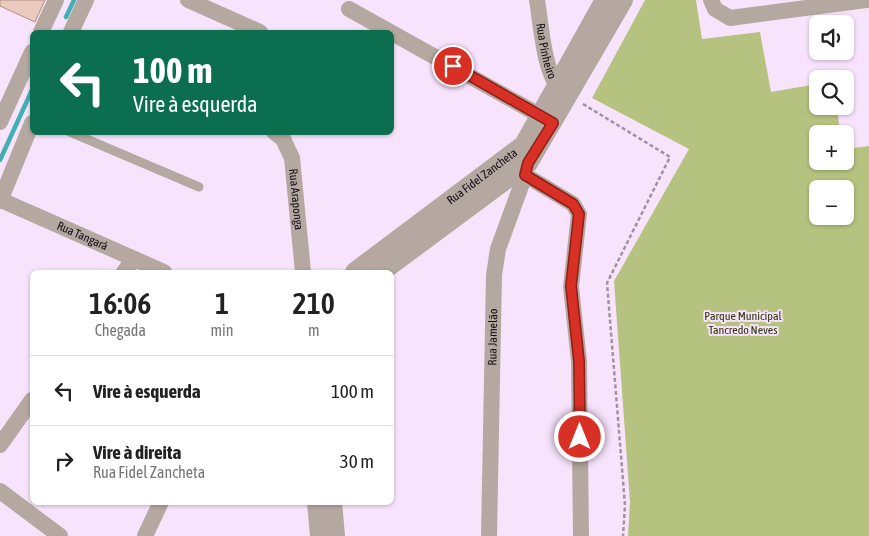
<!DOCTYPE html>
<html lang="pt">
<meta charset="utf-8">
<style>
body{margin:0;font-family:"Asap Condensed",sans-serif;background:#f2f2f2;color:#222;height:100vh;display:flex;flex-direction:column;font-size:19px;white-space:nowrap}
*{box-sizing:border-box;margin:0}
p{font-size:16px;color:#767676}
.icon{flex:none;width:28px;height:28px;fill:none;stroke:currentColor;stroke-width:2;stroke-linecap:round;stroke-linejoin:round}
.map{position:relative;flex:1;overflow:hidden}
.sheet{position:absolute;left:30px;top:270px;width:364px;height:235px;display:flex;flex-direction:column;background:#fff;border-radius:8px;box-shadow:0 1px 4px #0004}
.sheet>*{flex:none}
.guide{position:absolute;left:30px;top:30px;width:364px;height:105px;border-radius:8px;box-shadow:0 1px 4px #0004;background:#0b6e4f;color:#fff;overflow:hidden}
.controls{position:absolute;left:809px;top:15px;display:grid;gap:10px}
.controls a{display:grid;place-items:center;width:45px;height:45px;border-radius:8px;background:#fff;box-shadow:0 1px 4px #0004;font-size:25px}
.pin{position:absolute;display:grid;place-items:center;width:42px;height:42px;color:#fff;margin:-21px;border:2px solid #fff;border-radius:50%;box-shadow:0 1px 5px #0007}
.me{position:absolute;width:55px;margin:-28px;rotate:0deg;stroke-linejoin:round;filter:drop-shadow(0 0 4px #0008)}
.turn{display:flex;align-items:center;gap:18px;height:105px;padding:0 20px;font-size:22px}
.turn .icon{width:65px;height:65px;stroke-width:2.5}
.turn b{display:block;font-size:35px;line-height:42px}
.eta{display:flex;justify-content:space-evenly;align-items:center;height:85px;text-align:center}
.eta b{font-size:30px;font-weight:600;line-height:35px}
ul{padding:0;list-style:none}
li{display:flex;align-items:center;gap:15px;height:70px;padding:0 20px;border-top:1px solid #e0e0e0}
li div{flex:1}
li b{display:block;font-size:19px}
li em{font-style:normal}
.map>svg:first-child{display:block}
.green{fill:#b6c380;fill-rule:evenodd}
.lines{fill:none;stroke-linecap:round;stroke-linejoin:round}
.stream{stroke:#42afb5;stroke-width:4.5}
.building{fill:#eac9be;stroke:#ae9084}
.path{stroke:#a091a3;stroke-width:2.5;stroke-dasharray:4 2.5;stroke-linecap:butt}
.service{stroke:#b5a8a1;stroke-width:9}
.minor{stroke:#b5a8a1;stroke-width:16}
.tertiary{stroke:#b5a8a1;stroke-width:20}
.route-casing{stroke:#8d1f18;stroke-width:12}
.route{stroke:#d93025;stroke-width:9}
.labels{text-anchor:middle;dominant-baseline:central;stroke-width:4;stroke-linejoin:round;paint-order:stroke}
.street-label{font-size:12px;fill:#130c15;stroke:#f8e3fc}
.park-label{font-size:12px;fill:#2c3208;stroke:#f8e3fc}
</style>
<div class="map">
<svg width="869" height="536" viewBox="0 0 869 536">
<rect width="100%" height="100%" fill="#f8e3fc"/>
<path class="green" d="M645,0H696L702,39L760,32L771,92L817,84L818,106H837L840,134H818V161H845V149L869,146V536H628L630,502L614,281L689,149L592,98ZM818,189H845V216H818Z"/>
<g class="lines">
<path class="stream" d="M66,17L74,0
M0,160L32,90"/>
</g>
<path class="building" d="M0,0H45L35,22L0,6Z"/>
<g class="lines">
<path class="path" d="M583,104L670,157L607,283L625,505L623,536"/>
<path class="service" d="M70,132L199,187"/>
<g class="minor">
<path d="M188,0L260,32"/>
<path id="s1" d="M537,0C541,23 544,79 563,91"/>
<path d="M711,0L715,9L730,18L866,0"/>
<path d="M349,9L550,121"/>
<path d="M41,32L56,0"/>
<path d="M71,32L86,0"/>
<path d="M0,122L32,52"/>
<path id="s2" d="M274,132L283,139L292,158L303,272"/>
<path d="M525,175L573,204L579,214L571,287L579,361L581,536"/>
<path id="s3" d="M1,200L164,272"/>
<path d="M0,201L32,123"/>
<path d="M124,272L134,259"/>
<path d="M0,445L32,400"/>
<path d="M0,491L60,536"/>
<path d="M145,536L161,502"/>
<path id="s4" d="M489,536L494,275L498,249L525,175L527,159"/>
</g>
<g class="tertiary">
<path id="s5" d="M355,272L524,145L605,0"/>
<path d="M381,272L528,163L623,0"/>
<path d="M317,502L320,536"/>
<path d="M332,502L335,536"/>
</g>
</g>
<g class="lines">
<g class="route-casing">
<path id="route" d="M453,66L553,123L528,163L525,175L573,204L579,214L571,286L579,361L580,437"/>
</g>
<use href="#route" class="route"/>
</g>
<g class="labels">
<g class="street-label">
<text stroke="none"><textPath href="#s1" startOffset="52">Rua Pinheiro</textPath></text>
<text stroke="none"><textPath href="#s5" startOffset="159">Rua Fidel Zancheta</textPath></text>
<text stroke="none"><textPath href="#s2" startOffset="74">Rua Araponga</textPath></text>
<text stroke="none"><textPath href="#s3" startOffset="89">Rua Tangará</textPath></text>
<text stroke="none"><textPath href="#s4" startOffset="199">Rua Jamelão</textPath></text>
</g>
<g class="park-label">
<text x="743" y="316">Parque Municipal<tspan x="743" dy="14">Tancredo Neves</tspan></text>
</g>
</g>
</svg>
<div class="controls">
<a><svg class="icon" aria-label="sound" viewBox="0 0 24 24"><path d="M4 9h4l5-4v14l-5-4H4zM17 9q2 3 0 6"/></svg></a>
<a><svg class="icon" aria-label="search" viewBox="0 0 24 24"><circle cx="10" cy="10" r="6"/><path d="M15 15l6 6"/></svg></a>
<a>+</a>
<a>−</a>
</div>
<div class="pin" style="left:453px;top:66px;background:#d93025"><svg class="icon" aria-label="arrive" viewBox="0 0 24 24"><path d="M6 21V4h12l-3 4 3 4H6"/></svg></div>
<svg class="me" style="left:580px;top:437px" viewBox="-20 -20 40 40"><circle r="17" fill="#d93025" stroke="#fff" stroke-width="3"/><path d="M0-11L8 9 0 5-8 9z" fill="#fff"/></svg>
<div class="guide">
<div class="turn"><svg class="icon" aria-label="left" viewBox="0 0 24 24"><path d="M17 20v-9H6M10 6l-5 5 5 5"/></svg><div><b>100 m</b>Vire à esquerda</div></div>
</div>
<section class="sheet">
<div class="eta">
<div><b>16:06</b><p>Chegada</p></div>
<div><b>1</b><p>min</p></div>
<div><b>210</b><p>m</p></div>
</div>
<ul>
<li><svg class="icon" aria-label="left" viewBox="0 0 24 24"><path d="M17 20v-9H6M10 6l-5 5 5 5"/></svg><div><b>Vire à esquerda</b></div><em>100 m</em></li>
<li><svg class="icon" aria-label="right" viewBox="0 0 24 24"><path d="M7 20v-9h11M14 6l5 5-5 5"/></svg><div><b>Vire à direita</b><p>Rua Fidel Zancheta</p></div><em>30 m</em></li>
</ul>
</section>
</div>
